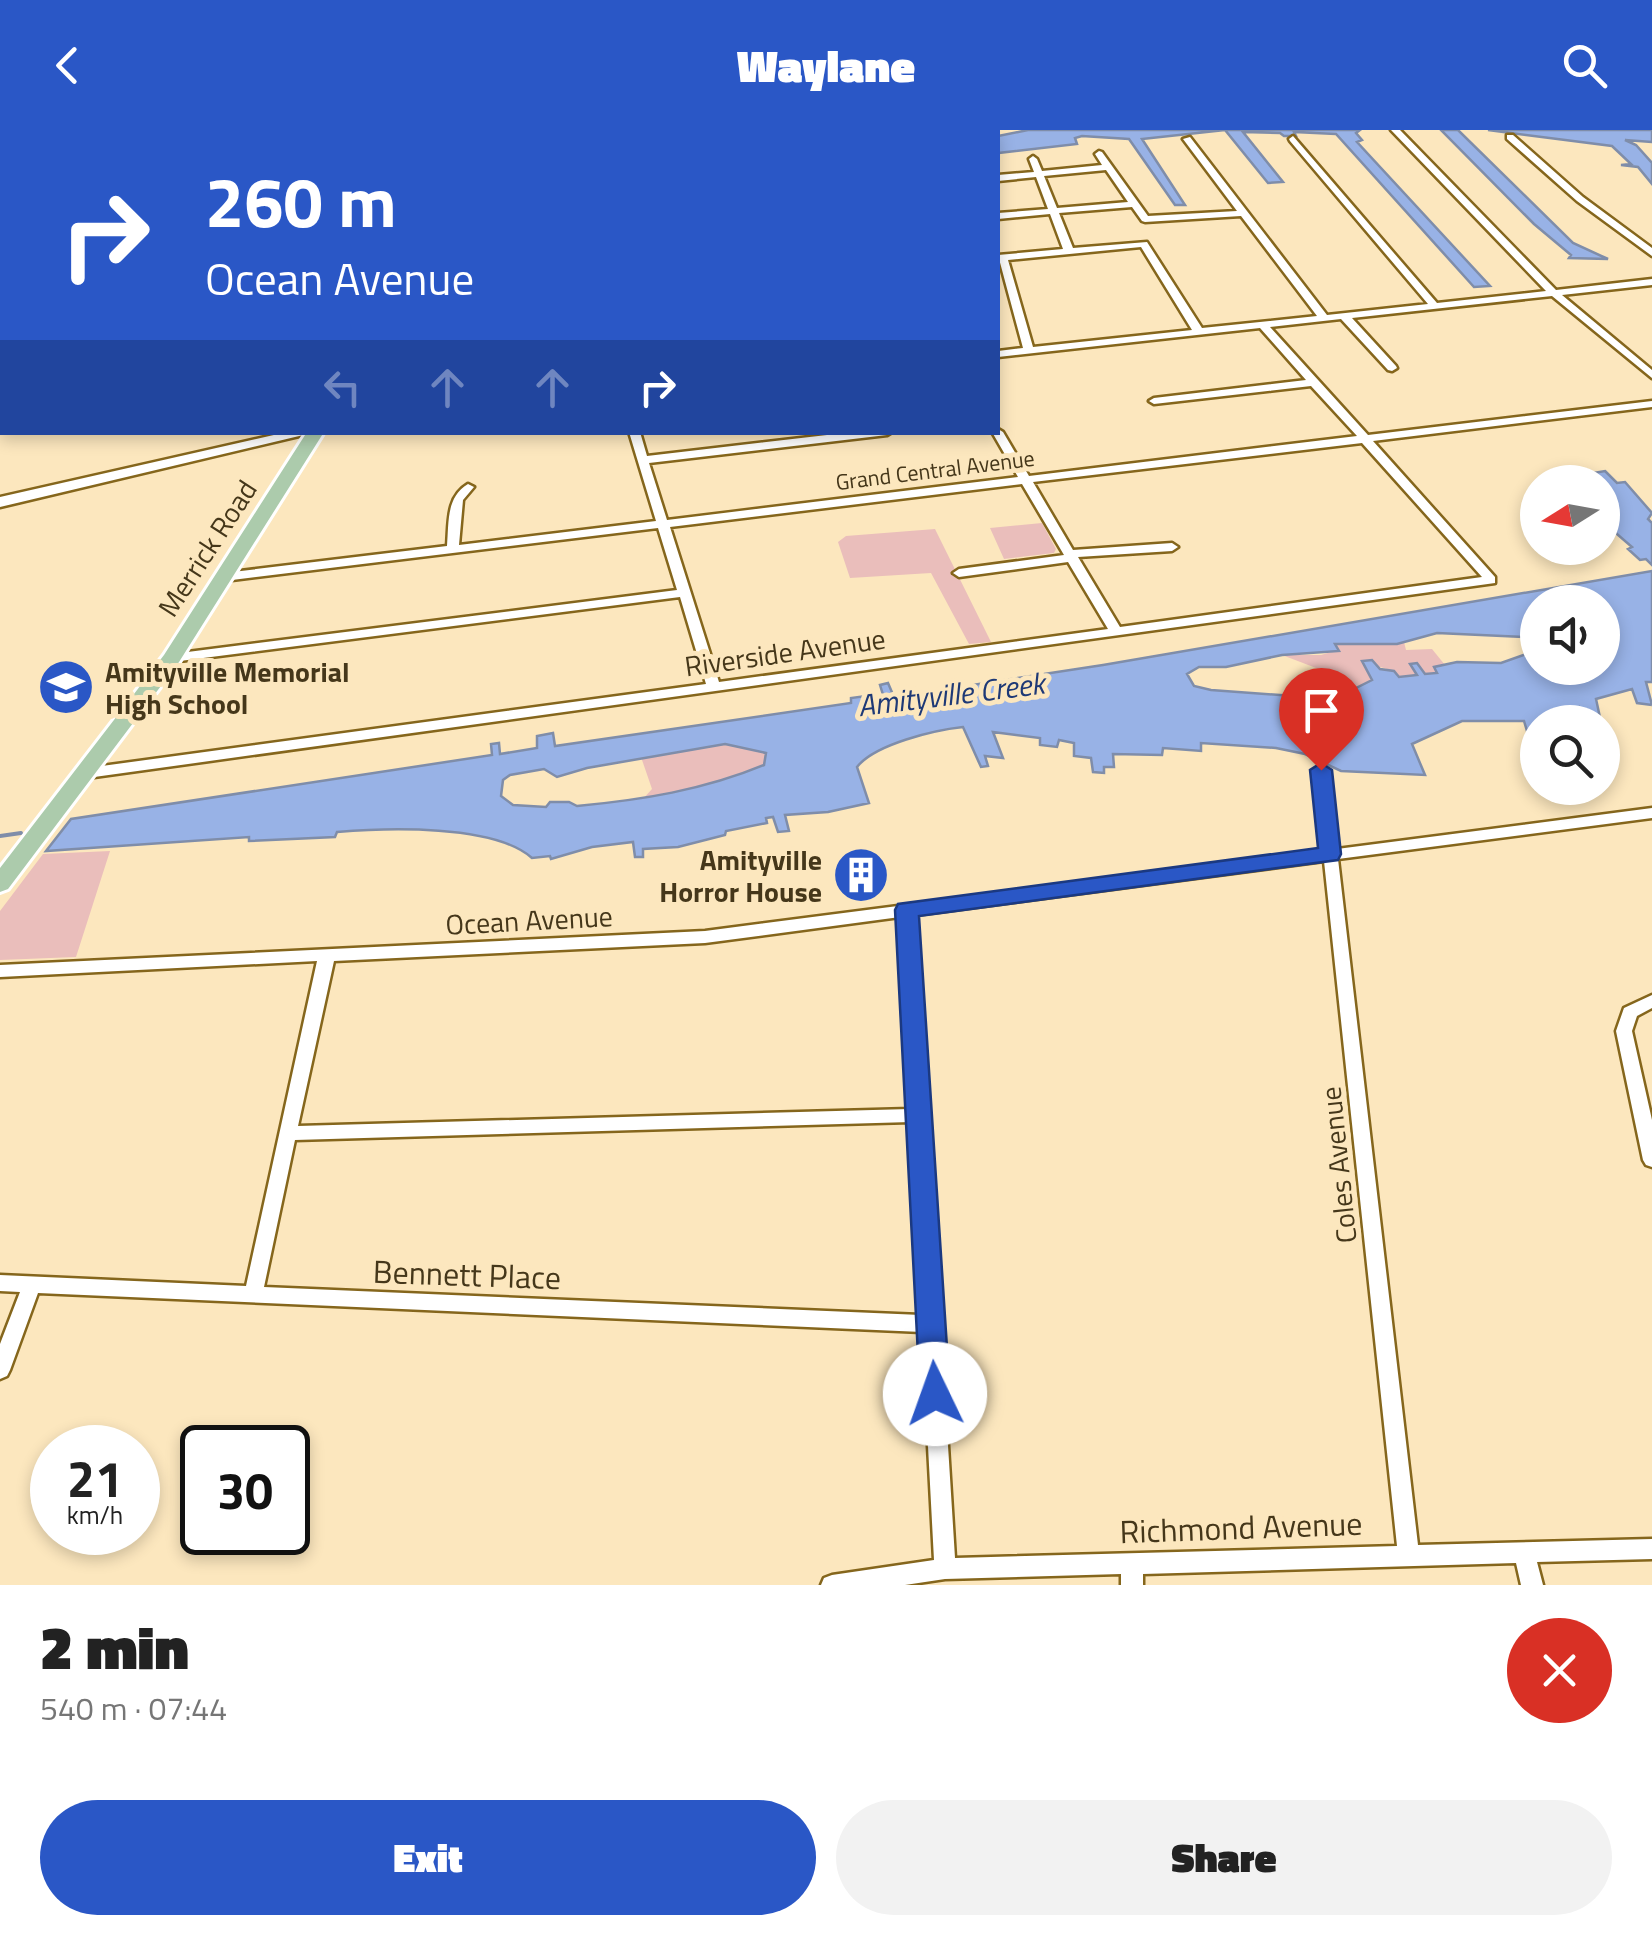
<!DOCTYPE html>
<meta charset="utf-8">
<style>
body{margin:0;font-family:"Titillium Web",sans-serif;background:#f2f2f2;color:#222;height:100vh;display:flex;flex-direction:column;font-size:38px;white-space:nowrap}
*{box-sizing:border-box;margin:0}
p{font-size:32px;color:#767676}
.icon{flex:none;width:55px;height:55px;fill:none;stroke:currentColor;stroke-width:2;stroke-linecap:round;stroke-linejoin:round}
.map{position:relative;height:1455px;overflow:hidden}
.details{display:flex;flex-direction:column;background:#fff;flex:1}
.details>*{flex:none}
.banner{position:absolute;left:0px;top:0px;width:1000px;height:305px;box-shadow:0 5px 15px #0003;background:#2a57c6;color:#fff;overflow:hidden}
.needle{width:65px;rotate:259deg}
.controls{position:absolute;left:1520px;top:335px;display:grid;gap:20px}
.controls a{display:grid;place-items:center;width:100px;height:100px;border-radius:50%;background:#fff;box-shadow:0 5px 15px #0003;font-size:50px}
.speed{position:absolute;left:30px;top:1295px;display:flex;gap:20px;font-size:50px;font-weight:700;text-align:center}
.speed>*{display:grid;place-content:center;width:130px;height:130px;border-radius:50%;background:#fff;box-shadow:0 5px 15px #0003;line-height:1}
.speed small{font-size:25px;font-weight:400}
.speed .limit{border:5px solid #111;border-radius:15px;background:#fff;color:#111}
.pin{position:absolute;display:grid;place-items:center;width:85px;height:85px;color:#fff;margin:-102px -42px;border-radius:50% 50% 50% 0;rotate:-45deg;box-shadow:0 0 10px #0007}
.pin .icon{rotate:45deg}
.me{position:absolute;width:110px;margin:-55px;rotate:357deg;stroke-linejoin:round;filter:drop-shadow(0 0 8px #0008)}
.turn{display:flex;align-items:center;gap:35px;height:210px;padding:0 40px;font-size:45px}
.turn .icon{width:130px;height:130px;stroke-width:2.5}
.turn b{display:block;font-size:70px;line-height:85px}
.lanes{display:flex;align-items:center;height:95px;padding:0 40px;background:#0003;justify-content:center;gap:50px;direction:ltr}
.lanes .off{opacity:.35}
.round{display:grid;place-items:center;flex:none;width:105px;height:105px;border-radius:52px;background:#f2f2f2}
.head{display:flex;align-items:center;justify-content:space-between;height:170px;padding:0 40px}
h1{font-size:60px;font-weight:800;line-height:75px}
.cta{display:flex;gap:20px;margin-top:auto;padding:20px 40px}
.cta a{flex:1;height:115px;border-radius:60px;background:#2a57c6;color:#fff;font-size:40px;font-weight:800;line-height:115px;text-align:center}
.cta a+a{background:#f2f2f2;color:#222}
header{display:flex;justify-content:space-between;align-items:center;height:130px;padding:0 40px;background:#2a57c6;color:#fff;font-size:45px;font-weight:800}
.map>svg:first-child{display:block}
.green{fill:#eabebb}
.water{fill:#98b2e6;stroke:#7f8da9;stroke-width:2.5;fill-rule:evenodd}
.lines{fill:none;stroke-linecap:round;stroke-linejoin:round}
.stream{stroke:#7f8da9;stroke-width:4}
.building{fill:#dcd799}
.minor-casing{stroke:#85661c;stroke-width:5}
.tertiary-casing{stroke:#85661c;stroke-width:4}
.secondary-casing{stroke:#85661c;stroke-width:5}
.primary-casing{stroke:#fff;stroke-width:6}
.minor{fill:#fff;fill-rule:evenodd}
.tertiary{fill:#fff;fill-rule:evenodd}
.secondary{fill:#fff;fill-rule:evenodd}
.primary{fill:#accbac;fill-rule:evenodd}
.route{fill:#2a57c6;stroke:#1b3981;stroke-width:2.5}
.labels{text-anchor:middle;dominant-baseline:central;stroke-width:10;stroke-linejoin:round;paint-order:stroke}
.far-street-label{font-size:22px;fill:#45371a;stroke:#fce7be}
.street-label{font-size:28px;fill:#45371a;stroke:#fce7be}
.poi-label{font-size:28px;font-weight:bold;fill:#45371a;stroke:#fce7be;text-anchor:start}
.water-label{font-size:30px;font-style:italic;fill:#1e3976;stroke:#fce7be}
.near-street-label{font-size:32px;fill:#45371a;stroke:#fce7be}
</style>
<header><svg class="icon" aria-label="back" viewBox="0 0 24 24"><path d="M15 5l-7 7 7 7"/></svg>Waylane<svg class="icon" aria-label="search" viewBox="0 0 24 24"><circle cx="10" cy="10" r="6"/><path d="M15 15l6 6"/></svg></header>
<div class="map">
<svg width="1652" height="1455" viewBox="0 0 1652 1455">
<rect width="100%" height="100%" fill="#fce7be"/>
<path class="green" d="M1042,393L1056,419L1054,423L1004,429L990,398Z
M935,399L991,512L969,514L931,443L850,448L838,412L846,406Z
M1374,511L1404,512L1406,520L1432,519L1445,535L1435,537L1438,543L1425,544L1410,535L1417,545L1399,547L1394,541L1363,532L1373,550L1355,559L1345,549L1282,525H1321L1338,520L1334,514Z
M725,614L766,623L764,635L731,649L642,670L652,659L641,627Z
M110,721L76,827L0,830V781L43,724Z"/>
<path class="water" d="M1028,0H1360L1356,3L1362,10L1357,12L1490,156L1474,157L1336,4L1294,2L1296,6H1284L1280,3L1243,2L1283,52L1268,53L1225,0L1142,9L1185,75H1175L1129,9L1082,6L1075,8L1077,14L998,23V6Z
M1441,0H1458L1573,113L1608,129L1569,128L1571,125L1534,94Z
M1488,0H1652V12L1625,10L1636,15L1652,33V54L1638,37L1621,35L1631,34L1612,16Z
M1605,341L1617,353L1625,352L1652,383L1648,389L1652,393V435L1646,429L1640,430L1628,419L1632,417L1603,392L1604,353L1593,343Z
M1652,441V552H1646L1652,575L1637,573L1632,559L1596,569L1601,592H1582L1579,577L1539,589L1537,602L1527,601L1524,591H1462L1412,614L1425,645L1341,641L1305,624L1276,618L1201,613V621L1163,618L1162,625L1113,624L1114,637H1104V643L1093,642L1091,628L1074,626V613L1059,610L1057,617L1040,615V608L993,602L1003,628L985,626L988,636L981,637L963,597C935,600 875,614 857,637L869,673L828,682L785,685L789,701L778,702L773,687L766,688L767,693L726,701L725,705L678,717L643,719V727H635L633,712L592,717L551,729L550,726L532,728C494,694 386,698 337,702L335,707L249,711V707L46,721L71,689L492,625L491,614L499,613L500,624L537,618V606L553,603L555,616L851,573V568L873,565L875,569L884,568L880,555L888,553L894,567L1103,535ZM1538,472H1602V538H1538ZM1437,503L1524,507L1534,516L1532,522L1501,533L1457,532L1434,537L1437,543L1425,544L1417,533L1410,534L1417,545L1399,547L1394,541L1380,539L1372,530L1362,531L1372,550L1334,569L1211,560L1194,556L1187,544L1199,537H1226L1282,525L1339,521L1335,514H1397ZM725,614L766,623L764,635C704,660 641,670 577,676L569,672H550L546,677L513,675L501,666L503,650L510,645L544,639L557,647L587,638Z"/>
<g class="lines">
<path class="stream" d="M0,706L21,703"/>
</g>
<path class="building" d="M864,727L872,753L871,758L856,760L848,733Z"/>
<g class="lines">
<g class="minor-casing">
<path id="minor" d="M622,0H630L631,2H623Z
M728,0H736V2H728Z
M834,0H842L843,2H835Z
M940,0H949L950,2H942Z
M1391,0H1400L1556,160L1652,149V155L1562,165L1652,240V248L1552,166L1352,188L1396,236L1397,238L1392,241L1388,240L1341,189L1270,197L1368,305L1652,271V277L1373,311L1495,447V453L87,648L80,643L87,638L706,554L680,467L172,532L165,528L172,524L677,460L658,398L224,451L218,447L224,443L447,416C449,392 446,367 468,354L474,357L463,370L459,415L656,391L629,302H640L647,326L853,302H892L887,305L649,333L667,390L1018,347L992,302H998V299L1003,302L1029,346L1357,306L1311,256L1154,274L1149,271L1154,268L1306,250L1260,198L998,227V221L1023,218L998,125L1063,119L1050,84L998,89V83L1048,79L1036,47L998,51V45L1034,42L1029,29L1033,26L1037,29L1042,41L1102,35L1095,24L1099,21L1102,22L1148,86L1237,81L1183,9L1190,7L1327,185L1428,174L1290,11L1289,9L1293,6L1437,173L1546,161ZM1106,40L1128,72L1057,78L1044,46ZM1132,77L1142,91L1145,92L1241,86L1317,186L1202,198L1147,112L1073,118L1059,83ZM1141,117L1192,200L1033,217L1008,130ZM1362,313L1482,447L1120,497L1078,427L1172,421L1178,417L1172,413L1073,420L1033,352ZM1022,354L1064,425L959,439L953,443L959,447L1068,432L1108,499L719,552L670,397Z
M1507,5H1513L1583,67L1652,118V126L1577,71L1507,9Z
M0,55H2V61H0Z
M2,136V142L0,143V137Z
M0,223H2V230H0Z
M0,273H2V280H0Z
M1321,635L1328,640L1337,719L1652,678V688L1338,729L1418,1415L1652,1409V1429L1537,1432L1543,1455H1521L1516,1433L1143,1444V1455H1121V1444L945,1449L905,1455H821L824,1448L832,1445L934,1430L922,1202L38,1163L10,1240L7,1246L0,1249V1214L20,1162L0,1161V1145L246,1156L317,831L0,847V835L705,801L1323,721L1314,640ZM1324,731L1397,1416L955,1428L915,785ZM900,787L910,979L298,996L334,831L705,813ZM911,992L921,1185L264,1157L295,1010Z
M1652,865V878L1637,886L1632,901L1652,990V1037L1646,1035L1643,1030L1616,901L1624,878Z"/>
</g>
<g class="tertiary-casing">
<path id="tertiary" d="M0,21H2V27H0Z"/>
</g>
<g class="secondary-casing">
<path id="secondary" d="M287,302H316L0,377V367Z"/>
</g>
<g class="primary-casing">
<path id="primary" d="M483,0H495V2H483Z
M307,302H324L179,532L8,759L0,762V738L164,525Z"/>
</g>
<use href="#minor" class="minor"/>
<use href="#tertiary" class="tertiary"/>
<use href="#secondary" class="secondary"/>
<use href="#primary" class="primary"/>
</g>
<path class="route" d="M1321,633L1332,640L1341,724L1338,730L919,786L950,1264L945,1274L935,1278L924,1274L920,1264L895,780L898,774L1318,718L1310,640Z"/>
<defs>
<g id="school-disc" transform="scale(2.875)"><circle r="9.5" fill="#2a57c6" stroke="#fce7be"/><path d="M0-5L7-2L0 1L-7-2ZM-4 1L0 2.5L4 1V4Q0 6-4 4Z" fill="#fff"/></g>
<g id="building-disc" transform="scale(2.875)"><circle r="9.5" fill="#2a57c6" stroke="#fce7be"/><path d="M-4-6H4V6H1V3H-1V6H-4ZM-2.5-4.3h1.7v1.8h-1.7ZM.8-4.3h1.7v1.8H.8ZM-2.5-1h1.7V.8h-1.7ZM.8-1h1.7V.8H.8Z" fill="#fff"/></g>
</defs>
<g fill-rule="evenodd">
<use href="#school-disc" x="66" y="557"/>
<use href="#building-disc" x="861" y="745"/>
</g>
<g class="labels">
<g class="far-street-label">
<text transform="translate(935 340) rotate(-7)">Grand Central Avenue</text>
</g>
<g class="street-label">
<text transform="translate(207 418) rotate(-57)">Merrick Road</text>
<text transform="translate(785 522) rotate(-8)">Riverside Avenue</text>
<text transform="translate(529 790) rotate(-3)">Ocean Avenue</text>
<text transform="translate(1338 1035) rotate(-96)">Coles Avenue</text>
</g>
<g class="poi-label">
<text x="105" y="541">Amityville Memorial<tspan x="105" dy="32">High School</tspan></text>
<text x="822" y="729" text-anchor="end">Amityville<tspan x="822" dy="32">Horror House</tspan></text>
</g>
<g class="water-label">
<text transform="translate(951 564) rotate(-7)">Amityville Creek</text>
</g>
<g class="near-street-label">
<text transform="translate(467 1144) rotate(2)">Bennett Place</text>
<text transform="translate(1241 1397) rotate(-2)">Richmond Avenue</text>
</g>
</g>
</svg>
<div class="controls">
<a><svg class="needle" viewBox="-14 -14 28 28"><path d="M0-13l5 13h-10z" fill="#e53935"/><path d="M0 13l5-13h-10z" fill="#767676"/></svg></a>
<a><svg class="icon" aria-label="sound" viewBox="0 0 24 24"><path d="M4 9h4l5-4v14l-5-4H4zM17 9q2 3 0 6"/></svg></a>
<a><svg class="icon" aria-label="search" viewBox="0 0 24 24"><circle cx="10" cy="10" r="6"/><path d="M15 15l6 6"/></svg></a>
</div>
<div class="speed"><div>21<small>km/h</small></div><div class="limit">30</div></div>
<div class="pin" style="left:1321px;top:640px;background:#d93025"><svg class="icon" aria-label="arrive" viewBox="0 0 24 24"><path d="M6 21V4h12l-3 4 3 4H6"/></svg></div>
<svg class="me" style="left:935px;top:1264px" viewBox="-20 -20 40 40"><circle r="19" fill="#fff"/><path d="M0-13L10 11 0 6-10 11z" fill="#2a57c6"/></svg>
<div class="banner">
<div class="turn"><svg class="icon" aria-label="right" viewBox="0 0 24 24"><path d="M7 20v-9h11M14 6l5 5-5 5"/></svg><div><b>260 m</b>Ocean Avenue</div></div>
<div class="lanes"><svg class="icon off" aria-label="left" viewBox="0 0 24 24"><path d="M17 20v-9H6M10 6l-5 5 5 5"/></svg><svg class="icon off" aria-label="ahead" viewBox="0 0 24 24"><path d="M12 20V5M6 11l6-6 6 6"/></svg><svg class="icon off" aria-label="ahead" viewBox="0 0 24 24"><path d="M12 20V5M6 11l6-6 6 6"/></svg><svg class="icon" aria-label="right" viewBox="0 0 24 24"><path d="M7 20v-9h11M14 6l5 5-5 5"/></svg></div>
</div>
</div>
<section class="details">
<div class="head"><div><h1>2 min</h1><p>540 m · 07:44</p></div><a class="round" style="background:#d93025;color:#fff"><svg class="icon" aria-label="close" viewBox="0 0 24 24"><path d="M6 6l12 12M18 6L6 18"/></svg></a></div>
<div class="cta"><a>Exit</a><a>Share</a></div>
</section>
